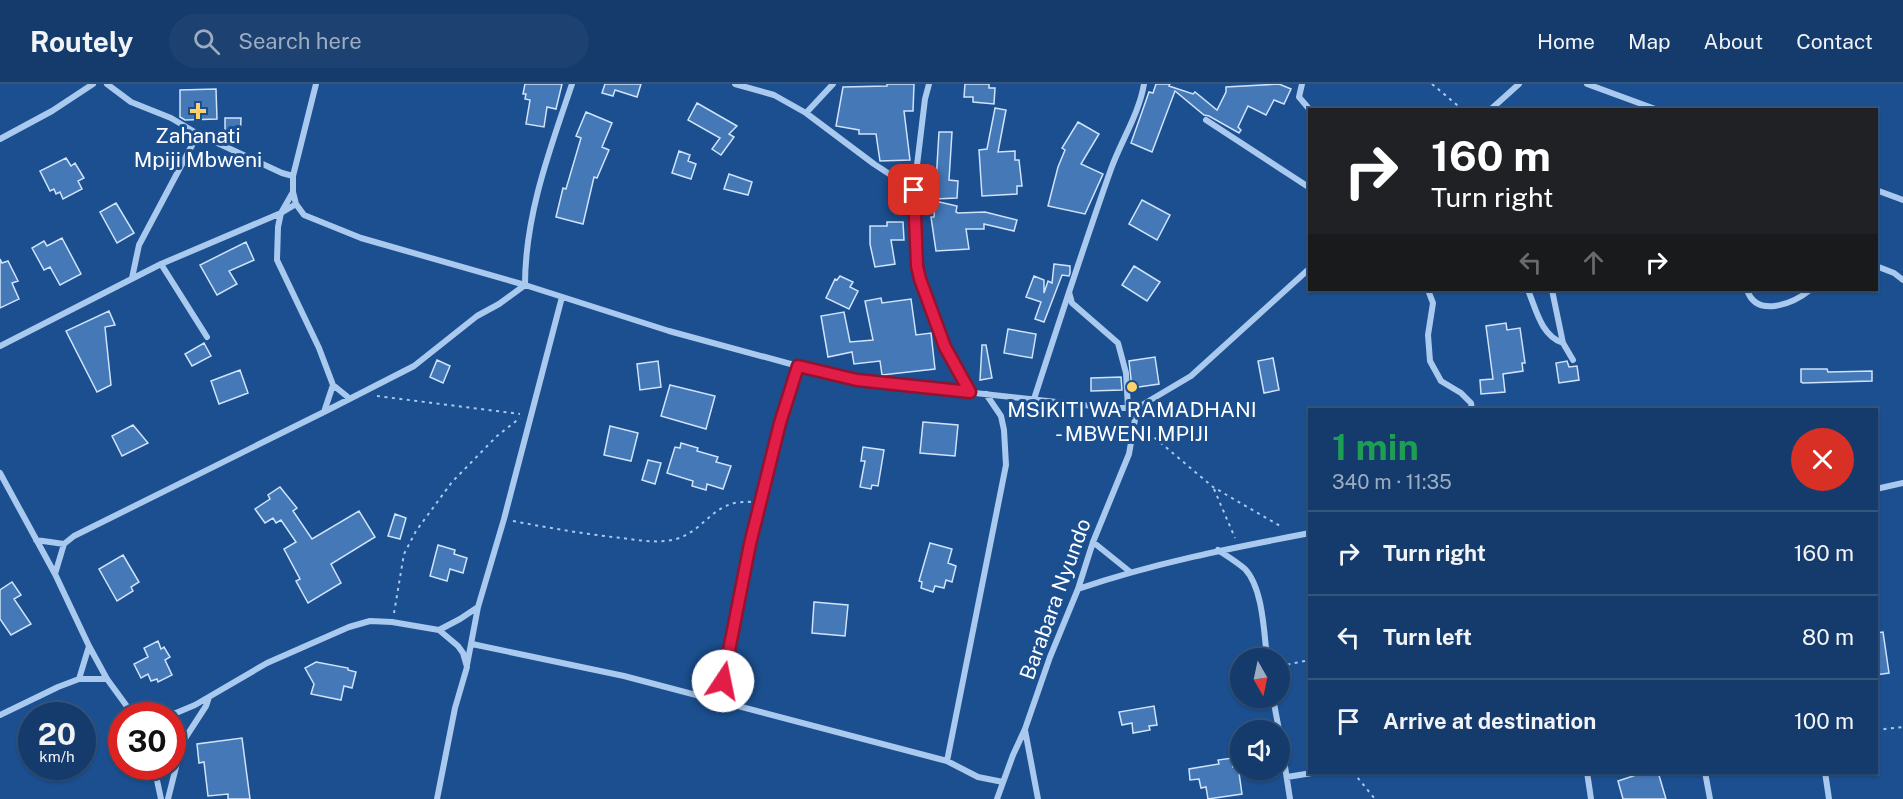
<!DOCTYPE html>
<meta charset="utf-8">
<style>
body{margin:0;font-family:"Public Sans",sans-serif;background:#1d4271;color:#f1f3f6;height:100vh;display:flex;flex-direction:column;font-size:22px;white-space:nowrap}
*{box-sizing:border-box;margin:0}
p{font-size:20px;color:#9dadc1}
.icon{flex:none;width:33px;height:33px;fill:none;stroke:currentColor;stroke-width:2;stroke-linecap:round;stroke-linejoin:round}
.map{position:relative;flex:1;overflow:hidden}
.sheet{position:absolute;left:1308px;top:324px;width:570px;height:366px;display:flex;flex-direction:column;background:#143b6b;border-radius:0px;box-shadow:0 2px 4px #0004,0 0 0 2px #33557e}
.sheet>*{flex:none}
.guide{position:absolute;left:1308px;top:24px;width:570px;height:183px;border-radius:0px;box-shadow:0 2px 4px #0004,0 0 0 2px #33557e;background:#202124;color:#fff;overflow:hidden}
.needle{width:39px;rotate:171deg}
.buttons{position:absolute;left:1230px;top:564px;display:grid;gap:12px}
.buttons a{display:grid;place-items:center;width:60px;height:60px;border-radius:50%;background:#143b6b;box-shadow:0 2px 4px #0004,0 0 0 2px #33557e;font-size:30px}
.speed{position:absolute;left:18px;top:618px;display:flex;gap:12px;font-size:30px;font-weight:700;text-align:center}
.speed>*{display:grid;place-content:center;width:78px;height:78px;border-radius:50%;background:#143b6b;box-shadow:0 2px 4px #0004,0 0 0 2px #33557e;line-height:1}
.speed small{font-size:15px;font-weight:400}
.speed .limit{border:9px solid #d22;background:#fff;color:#111}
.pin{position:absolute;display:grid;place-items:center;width:51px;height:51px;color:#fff;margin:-26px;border-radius:12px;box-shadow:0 3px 9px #0006}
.me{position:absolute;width:66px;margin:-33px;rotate:11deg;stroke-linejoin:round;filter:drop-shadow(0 0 4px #0008)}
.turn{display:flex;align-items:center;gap:21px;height:126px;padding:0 24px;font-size:27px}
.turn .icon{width:78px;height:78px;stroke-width:2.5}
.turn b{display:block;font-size:42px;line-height:51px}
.lanes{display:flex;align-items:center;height:57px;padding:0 24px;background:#0003;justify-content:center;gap:30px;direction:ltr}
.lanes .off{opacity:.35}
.round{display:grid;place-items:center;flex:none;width:63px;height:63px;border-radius:32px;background:#1d4271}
.summary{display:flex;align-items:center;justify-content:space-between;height:102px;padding:0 24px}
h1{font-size:36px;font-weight:700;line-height:45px;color:#1e9e55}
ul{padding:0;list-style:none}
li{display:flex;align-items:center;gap:18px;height:84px;padding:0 24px;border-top:2px solid #33557e}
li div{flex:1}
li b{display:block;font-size:22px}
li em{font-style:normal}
header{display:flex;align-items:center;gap:36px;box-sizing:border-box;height:84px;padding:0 30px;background:#143b6b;border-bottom:2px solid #33557e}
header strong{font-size:28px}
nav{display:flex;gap:33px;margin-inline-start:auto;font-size:21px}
.search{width:420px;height:54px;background:#1d4271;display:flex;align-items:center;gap:15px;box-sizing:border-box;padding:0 21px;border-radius:33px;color:#9dadc1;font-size:22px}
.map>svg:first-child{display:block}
.building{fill:#4478b7;stroke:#cfe3fa;stroke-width:1.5}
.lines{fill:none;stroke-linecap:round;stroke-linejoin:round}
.path{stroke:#a9c9ee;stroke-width:2;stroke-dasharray:3 4.5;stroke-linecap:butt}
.minor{stroke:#a9c9ee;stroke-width:6}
.route-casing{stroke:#92132f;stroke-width:15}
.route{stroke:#e11d48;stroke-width:10}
.poi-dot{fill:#ffd166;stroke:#1b4f8f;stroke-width:2}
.labels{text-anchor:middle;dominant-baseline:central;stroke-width:6;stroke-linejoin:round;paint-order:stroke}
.poi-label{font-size:21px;fill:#fff;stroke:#1b4f8f}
.street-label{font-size:21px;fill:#fff;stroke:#1b4f8f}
</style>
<header>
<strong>Routely</strong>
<div class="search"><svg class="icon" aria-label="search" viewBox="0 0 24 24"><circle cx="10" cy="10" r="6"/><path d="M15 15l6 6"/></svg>Search here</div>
<nav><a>Home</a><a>Map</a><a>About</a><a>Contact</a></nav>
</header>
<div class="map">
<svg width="1903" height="715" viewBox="0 0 1903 715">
<rect width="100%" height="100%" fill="#1b4f8f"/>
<path class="building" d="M525,0H562L556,25L547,23L544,43L526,40L530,16L525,15L526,10H523Z
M605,0H641L637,13L615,6L613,12L602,9Z
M887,0H914L913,27H904L910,76L880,77L876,50H859V46L836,42L843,3L887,2Z
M965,0H989V4H995L994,20L973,18V13H964Z
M1156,0H1170L1169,2L1193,10L1195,8L1217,26L1226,8V3L1279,0L1291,5L1284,20L1274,16L1266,31L1248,22L1238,43L1241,46L1239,49L1209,32L1204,31L1175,7L1152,68L1131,59L1149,8L1153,9Z
M216,5L217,35L185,36L180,33V6Z
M697,19L737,42L729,50L734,53L721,71L712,65L720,54L688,36Z
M995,24L1006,26L998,68L1015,67V76H1019L1022,102H1017V110L982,112L979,66L987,65Z
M586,28L612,39L602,63L609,66L597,94L594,93L583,140L556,133L563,104L566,105L581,54L576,52Z
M225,34H241L240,59L225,57Z
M1078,38L1099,50L1081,80L1103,90L1085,130L1048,122L1058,83L1065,66L1062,64Z
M939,48H952L949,96L958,97L957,114L935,115Z
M679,67L690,71L688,77L696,80L691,95L672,89Z
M66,74L71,82L75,79L84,94L78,97L82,105L63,115L60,108L56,110L54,105L50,107L40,87Z
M729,90L752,98L748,111L724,105Z
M1142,116L1170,131L1157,156L1129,140Z
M935,117L957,122L956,128L958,129L985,128L1017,136L1014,147L984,140V145H966L969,165L936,167L931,133H934Z
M116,119L134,149L117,159L100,128Z
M887,138H903L904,156H891L895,180L875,183L870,160V142H887Z
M62,154L81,190L60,201L50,183L44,186L32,164L44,157L47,162Z
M246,158L254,176L229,187L237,200L217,211L200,181Z
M0,175L2,179L8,177L18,197L12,199L19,215L0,224Z
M1054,180L1070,182V189L1069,192L1062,191L1044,238L1035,235L1041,218L1026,213L1034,192L1044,196V209L1048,197L1052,199Z
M1134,182L1160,198L1147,217L1122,201Z
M840,192L853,198L850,203L858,207L849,225L826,214L835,195L837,196Z
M881,214L882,219L911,215L916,251L931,249L935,285L882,291L880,277L854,280L852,268L828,273L821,232L844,228L850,258L873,256L865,217Z
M109,227L115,241L105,243L111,301L97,308L66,247Z
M1506,239L1507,246L1520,244L1525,279H1522L1523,287L1503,290L1505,308L1481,310L1480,296L1493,295L1486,242Z
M1008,245L1036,250L1032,274L1004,269Z
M204,259L211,272L192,282L185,270Z
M982,261H986L992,294L980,296Z
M1155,273L1159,300L1132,304L1129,277Z
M1273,274L1279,306L1264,309L1258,277Z
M437,276L450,282L443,299L430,293Z
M658,277L661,303L640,306L637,280Z
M1567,277L1569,283L1577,282L1579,296L1559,299L1556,279Z
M1801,285H1827L1828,288L1872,287V297L1803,299L1801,298Z
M240,286L248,309L219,320L211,297Z
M1121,293L1122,306L1091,307V294Z
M670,301L715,312L706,345L661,332Z
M923,338L958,341L955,372L920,369Z
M133,341L148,359L122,372L112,352Z
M610,342L638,349L631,377L604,371Z
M681,359L698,364L697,367L718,373L716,378L731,382L723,405L707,400L706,406L692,402L693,397L667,389L675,363L680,364Z
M863,363L884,366L878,402L872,401L871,405L860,403L865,377H861Z
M648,376L661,379L655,400L642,396Z
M280,403L297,424L293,427L312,455L359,427L375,453L331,480L341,499L308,519L296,497L300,495L284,465L296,458L281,436L276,439L273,434L265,439L255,425L270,415L268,411Z
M395,430L406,434L400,455L388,452Z
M930,459L952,465L948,479L956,482L952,498L946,496L944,504L935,502L933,508L921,504L922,498L919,497Z
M438,461L455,466L454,470L467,474L463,489L450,485L447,497L430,492Z
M123,471L139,498L131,503L133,507L117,517L99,485Z
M12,498L21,511L14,515L31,540L11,551L0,535V506Z
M814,518L848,521L845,552L812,549Z
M1883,548L1889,589L1876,591V549Z
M158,557L161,565L164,563L170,573L165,576L172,591L158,598L157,595L151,597L148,590L141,594L134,580L148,573L144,564Z
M316,578L348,584V586L356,588L352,604L344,602L341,616L311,610L314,600L305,584Z
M1154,622L1157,641L1149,642L1150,646L1133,649L1132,639L1122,641L1119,628Z
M242,654L250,715H228V710L208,712L204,678L199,679L197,660Z
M1232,674L1233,683L1238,682L1242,710L1208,715L1206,703L1201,704L1199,695L1190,696L1189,685L1219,680L1218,676Z
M1645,688H1658L1666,715H1623L1618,697Z"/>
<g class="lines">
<path class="path" d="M1432,0L1463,26
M377,312L520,330
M1143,344L1213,403L1282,443
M1214,405L1235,454
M513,437C549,444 585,450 621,454C639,456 659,460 676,455C707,446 712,415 752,418
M394,529L404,470L416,447L452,398L497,352L520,334
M1280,582L1310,576
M1876,646L1903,643
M1353,688L1375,715"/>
<path class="minor" d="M107,0L131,18L171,34L198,50L282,89L293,92
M316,0L293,92V108L296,120L304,131L361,154L525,201L669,247L798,282L857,296L1111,324H1137L1191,292L1310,184
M735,0L774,11L806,29L874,80L914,106
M929,0L925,15L914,106L917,182L945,263L970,308
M1302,0L1299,13L1310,26
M1587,0L1658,26
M1490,26L1519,0
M806,29L833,0
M1206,36L1310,104
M0,55L52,27L93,0
M1876,106L1903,116
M161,180L207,253
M1876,182L1894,189L1903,196
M132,194L139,161L198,50
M1428,206L1433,219L1428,251L1430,277L1441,297L1461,309L1471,319L1472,326
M1528,206C1536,225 1541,252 1563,259
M1552,206L1563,259L1573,276
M1747,206C1757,235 1794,219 1810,206
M1069,208L1072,219L1118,259L1126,289L1128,324
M0,262L161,180L281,129L296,120
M333,301L349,314
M1034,315C1059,238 1084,161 1111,85C1121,57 1139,30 1144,0
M324,328L414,282L477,232L499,220L525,201C525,131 550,65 572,0
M0,389L55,490L89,562L107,595L134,632
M1876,405L1903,399
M36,456L64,460
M1093,458L1129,487
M1218,466C1227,472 1237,478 1245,485C1263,504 1264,549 1267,574
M55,490L64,460L74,452L324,328L333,301L319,264L277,176L278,143L281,129L293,108
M1078,505C1154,479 1231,464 1310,449
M439,546L460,535L478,523
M472,560L624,592L947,677L978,693L1003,698
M467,581L478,523L504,435L562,213
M79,595L89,562
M1273,614L1279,646
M706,615L723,597
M734,622L723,597L750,460L780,339L798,282
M132,626L156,630L176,629L195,621L267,579L349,543L370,537L392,538L439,546L458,562L463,569L467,583L455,624L437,715
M0,631L58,603L79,595H107
M1025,646L1038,715
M1280,650L1290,715
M947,677L1006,381L1004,346L1001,332L986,310
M154,682L161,715
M1587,688L1591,715
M1705,688L1710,715
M1825,688L1829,715
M1287,693L1318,688
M168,715L182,659L206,622L209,613
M997,715L1013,671L1025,645L1050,573L1078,505L1093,458L1129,370L1137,324"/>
</g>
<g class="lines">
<g class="route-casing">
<path id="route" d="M723,597L750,460L780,339L798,282L857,296L970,308L945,263L920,195L917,182L914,106"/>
</g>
<use href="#route" class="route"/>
</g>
<g class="poi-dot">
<path d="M195 18h6v6h6v6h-6v6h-6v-6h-6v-6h6z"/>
<circle cx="1132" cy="303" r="6"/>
</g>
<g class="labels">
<g class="poi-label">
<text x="198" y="51">Zahanati<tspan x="198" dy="24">Mpiji Mbweni</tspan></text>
<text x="1132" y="325">MSIKITI WA RAMADHANI<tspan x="1132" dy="24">- MBWENI MPIJI</tspan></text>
</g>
<g class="street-label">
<text transform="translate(1055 515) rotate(-70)">Barabara Nyundo</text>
</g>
</g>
</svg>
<div class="buttons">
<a><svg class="needle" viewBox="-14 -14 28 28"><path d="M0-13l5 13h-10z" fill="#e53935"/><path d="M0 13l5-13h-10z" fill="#9dadc1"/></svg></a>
<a><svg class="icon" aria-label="sound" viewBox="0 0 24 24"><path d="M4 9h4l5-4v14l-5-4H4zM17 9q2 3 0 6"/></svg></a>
</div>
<div class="speed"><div>20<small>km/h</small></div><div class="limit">30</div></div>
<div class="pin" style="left:914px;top:106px;background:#d93025"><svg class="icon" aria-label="arrive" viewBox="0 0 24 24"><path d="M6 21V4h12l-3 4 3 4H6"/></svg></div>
<svg class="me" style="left:723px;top:597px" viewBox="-20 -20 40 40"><circle r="19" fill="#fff"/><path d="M0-13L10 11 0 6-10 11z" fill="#e11d48"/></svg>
<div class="guide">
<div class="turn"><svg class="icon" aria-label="right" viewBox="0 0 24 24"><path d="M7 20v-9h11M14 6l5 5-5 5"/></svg><div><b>160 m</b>Turn right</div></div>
<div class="lanes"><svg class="icon off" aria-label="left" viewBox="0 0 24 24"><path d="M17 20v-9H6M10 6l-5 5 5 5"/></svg><svg class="icon off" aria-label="ahead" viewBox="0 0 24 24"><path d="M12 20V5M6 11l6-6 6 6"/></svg><svg class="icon" aria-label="right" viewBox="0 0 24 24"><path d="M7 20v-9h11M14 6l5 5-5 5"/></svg></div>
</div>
<section class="sheet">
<div class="summary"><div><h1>1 min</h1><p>340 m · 11:35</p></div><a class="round" style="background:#d93025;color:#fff"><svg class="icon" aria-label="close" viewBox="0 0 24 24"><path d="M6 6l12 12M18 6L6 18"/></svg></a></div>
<ul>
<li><svg class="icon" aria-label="right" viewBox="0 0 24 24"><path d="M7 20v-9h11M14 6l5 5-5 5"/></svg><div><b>Turn right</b></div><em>160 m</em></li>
<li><svg class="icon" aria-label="left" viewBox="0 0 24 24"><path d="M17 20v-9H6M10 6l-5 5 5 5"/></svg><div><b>Turn left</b></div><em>80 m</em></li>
<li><svg class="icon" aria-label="arrive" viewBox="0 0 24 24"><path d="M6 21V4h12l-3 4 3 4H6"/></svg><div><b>Arrive at destination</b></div><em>100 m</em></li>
</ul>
</section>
</div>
